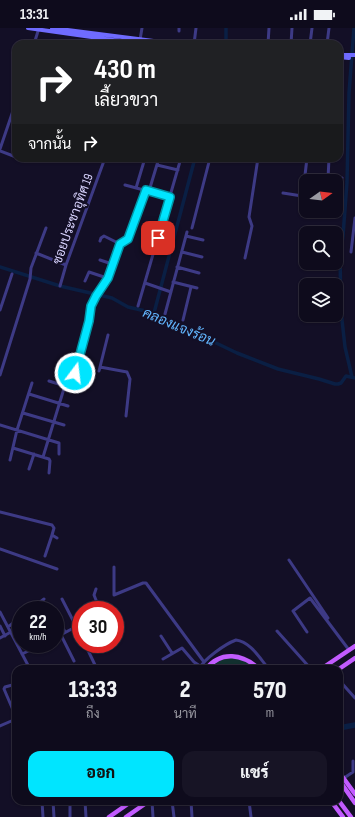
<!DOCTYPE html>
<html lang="th">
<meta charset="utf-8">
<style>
body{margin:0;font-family:"Sofia Sans Condensed",Sarabun,sans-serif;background:#171425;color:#f1f3f6;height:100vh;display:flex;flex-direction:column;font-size:15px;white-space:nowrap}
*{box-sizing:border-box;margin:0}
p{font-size:13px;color:#9b9ba3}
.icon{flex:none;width:22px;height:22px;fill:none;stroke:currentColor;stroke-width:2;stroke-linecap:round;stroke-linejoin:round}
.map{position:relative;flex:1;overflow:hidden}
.details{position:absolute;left:12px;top:637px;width:331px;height:140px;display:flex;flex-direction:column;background:#0e0b1c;border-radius:12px;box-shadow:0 1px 3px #0004,0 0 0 1px #2e2b3b}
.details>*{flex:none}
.hud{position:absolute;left:12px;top:12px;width:331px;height:122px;border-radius:12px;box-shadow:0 1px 3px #0004,0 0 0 1px #2e2b3b;background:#202124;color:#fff;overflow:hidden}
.needle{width:26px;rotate:76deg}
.buttons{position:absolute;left:299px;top:146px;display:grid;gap:8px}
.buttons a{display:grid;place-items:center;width:44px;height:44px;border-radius:8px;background:#0e0b1c;box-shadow:0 1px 3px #0004,0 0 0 1px #2e2b3b;font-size:20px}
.speed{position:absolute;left:12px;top:573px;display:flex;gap:8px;font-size:20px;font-weight:700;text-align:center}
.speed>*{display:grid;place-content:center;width:52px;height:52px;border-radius:50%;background:#0e0b1c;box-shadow:0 1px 3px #0004,0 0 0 1px #2e2b3b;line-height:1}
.speed small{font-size:10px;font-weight:400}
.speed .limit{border:6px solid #d22;background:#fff;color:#111}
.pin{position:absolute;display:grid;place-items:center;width:34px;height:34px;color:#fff;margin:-17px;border-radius:8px;box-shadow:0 2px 6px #0006}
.me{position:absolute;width:44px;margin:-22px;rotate:15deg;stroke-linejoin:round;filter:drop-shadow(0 0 3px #0008)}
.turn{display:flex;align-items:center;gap:14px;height:84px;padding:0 16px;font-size:18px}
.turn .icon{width:52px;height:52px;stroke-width:2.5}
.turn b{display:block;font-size:28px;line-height:34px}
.then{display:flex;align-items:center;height:38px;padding:0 16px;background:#0003;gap:8px;font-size:15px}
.eta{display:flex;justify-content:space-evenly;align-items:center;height:68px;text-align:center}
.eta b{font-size:24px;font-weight:800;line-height:28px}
.cta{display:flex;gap:8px;margin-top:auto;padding:8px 16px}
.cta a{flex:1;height:46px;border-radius:12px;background:#00e5ff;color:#111;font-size:16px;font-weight:800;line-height:46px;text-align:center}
.cta a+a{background:#171425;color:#f1f3f6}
.status{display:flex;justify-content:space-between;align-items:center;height:28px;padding:0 20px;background:#0e0b1c;direction:ltr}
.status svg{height:11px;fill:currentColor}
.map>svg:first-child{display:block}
.green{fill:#12302f}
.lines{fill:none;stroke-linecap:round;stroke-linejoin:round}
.canal{stroke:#0a1f44;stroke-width:3.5}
.river{stroke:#0a1f44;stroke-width:5.5}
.minor{stroke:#3d3a85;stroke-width:3}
.secondary{stroke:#6f6bff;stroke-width:4}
.primary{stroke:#c25bff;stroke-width:4.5}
.route-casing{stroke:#0095a6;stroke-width:10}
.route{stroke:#00e5ff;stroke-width:7}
.labels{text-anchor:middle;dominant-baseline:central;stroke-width:4;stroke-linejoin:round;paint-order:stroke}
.street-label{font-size:13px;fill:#d9d4ff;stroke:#130f26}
.water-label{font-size:14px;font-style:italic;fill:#62b6ff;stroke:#130f26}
</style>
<div class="status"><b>13:31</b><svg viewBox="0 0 49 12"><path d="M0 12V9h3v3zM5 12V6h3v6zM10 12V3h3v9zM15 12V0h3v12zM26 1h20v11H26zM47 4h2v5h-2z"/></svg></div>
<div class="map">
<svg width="355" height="789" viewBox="0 0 355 789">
<rect width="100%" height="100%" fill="#130f26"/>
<path class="green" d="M239,628L259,641H206L219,629Z"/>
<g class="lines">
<path class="canal" d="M226,16V0
M0,239L60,258L112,270L128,279L154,285L168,296L181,300L197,309L214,314L237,325L278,341L319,351L335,356H338L341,355L346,348L355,350
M154,285L195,130
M352,349L345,319L341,283L340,228L343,208L347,154L349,65L354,0"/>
<path class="river" d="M339,700L355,697"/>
<path class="minor" d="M179,3V0
M140,12L142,0
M34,16L39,0
M194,16L196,0
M268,16L269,0
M291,16L292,0
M310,16L312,0
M327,16L329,0
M0,121L16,74
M0,123L16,129
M232,131V130
M157,137L178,142
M329,147L342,150
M328,151L329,130
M125,157L170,169
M136,160L145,130
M149,163L159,130
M283,165L302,168
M302,173L307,130
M192,200L210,130
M186,208L203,212
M100,213L101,210L104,208L120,216
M143,220L154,224
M182,224L202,229
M351,224L355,190
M36,225L66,237
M245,230L252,198L249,189L258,130
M100,232L112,236
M177,239L199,245
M85,253L89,244L107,250
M173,254L197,260
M145,255L171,264
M60,258L66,237L105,130
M138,278L181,130
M0,282L12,246
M165,286L187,204
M183,292L191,259
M100,339L127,344L130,351L126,388
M99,343L108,307
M75,345L89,293L91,278L95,267L107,250L120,216L128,211L146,162
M0,347L30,251L31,240L46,200
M49,353L65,358
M29,366L68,378
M23,385L64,397
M0,397L59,415V426
M13,420L49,431L50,433L49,445
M43,429L66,354
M10,432L17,402L32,355
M29,441L34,426
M0,484L52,497L54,500L52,507L57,510
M0,521L57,541
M45,528L52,507
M289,532L328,590
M114,539V567L143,555H146L204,634
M96,561L94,567L100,582
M62,571L81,608
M30,582L44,571
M0,584L30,641
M55,584L65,604
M0,598L5,608
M8,599L21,589
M277,603L311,641
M307,604L293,583L310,570L349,622
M61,607L74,633
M161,608L172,625
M14,609L17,607V601
M0,610L11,604
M55,610L81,596
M85,616L95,637
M22,626L43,616
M163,631L182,620L194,634L200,638
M126,641L127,639
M190,641L196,637
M199,641C204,631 225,616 236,612C251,614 260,631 269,641
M339,652L355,670
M16,656L5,659L4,661L16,689
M0,698L16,691
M344,750L353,744V733
M42,773L43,789
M53,773L54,789
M70,773V789
M85,773L86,789
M152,773L153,789
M172,773L174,789
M191,773L192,789
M249,773L251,789"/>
<path class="secondary" d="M28,0L141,16
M52,0L177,16
M339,27H355
M339,29L349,30"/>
<path class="primary" d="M206,641C221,622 243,626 259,641
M321,641L355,618
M339,641L355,630
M339,744L355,766
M339,752L355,775
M331,773L343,789
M339,773L351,789
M109,789L132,773
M126,789L149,773"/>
</g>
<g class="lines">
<g class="route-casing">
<path id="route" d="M75,345L89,293L91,278L96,268L108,250L120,216L128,211L146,162L170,169L158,210"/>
</g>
<use href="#route" class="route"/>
</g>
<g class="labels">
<g class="street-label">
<text transform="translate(73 191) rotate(-70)">ซอยประชาอุทิศ 19</text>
</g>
<g class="water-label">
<text transform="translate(179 299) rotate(23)">คลองแจงร้อน</text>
</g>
</g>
</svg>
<div class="buttons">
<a><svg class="needle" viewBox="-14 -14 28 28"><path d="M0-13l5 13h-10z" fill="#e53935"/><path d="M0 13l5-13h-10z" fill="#9b9ba3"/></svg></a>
<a><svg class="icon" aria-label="search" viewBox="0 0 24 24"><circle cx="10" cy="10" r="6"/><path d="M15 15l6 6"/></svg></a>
<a><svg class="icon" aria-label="layers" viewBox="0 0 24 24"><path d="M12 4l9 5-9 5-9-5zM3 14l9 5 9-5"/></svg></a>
</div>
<div class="speed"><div>22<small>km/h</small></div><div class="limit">30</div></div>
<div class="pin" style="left:158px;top:210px;background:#d93025"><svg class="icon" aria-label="arrive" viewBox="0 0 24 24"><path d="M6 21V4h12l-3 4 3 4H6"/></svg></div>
<svg class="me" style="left:75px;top:345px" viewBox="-20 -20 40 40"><circle r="17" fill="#00e5ff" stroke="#fff" stroke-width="3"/><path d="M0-11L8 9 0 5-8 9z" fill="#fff"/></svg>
<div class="hud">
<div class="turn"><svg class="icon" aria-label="right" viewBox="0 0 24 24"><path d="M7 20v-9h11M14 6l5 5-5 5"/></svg><div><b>430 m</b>เลี้ยวขวา</div></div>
<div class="then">จากนั้น<svg class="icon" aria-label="right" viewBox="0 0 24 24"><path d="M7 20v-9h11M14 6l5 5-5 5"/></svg></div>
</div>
<section class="details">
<div class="eta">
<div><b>13:33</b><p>ถึง</p></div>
<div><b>2</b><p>นาที</p></div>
<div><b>570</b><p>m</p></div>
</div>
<div class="cta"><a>ออก</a><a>แชร์</a></div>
</section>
</div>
